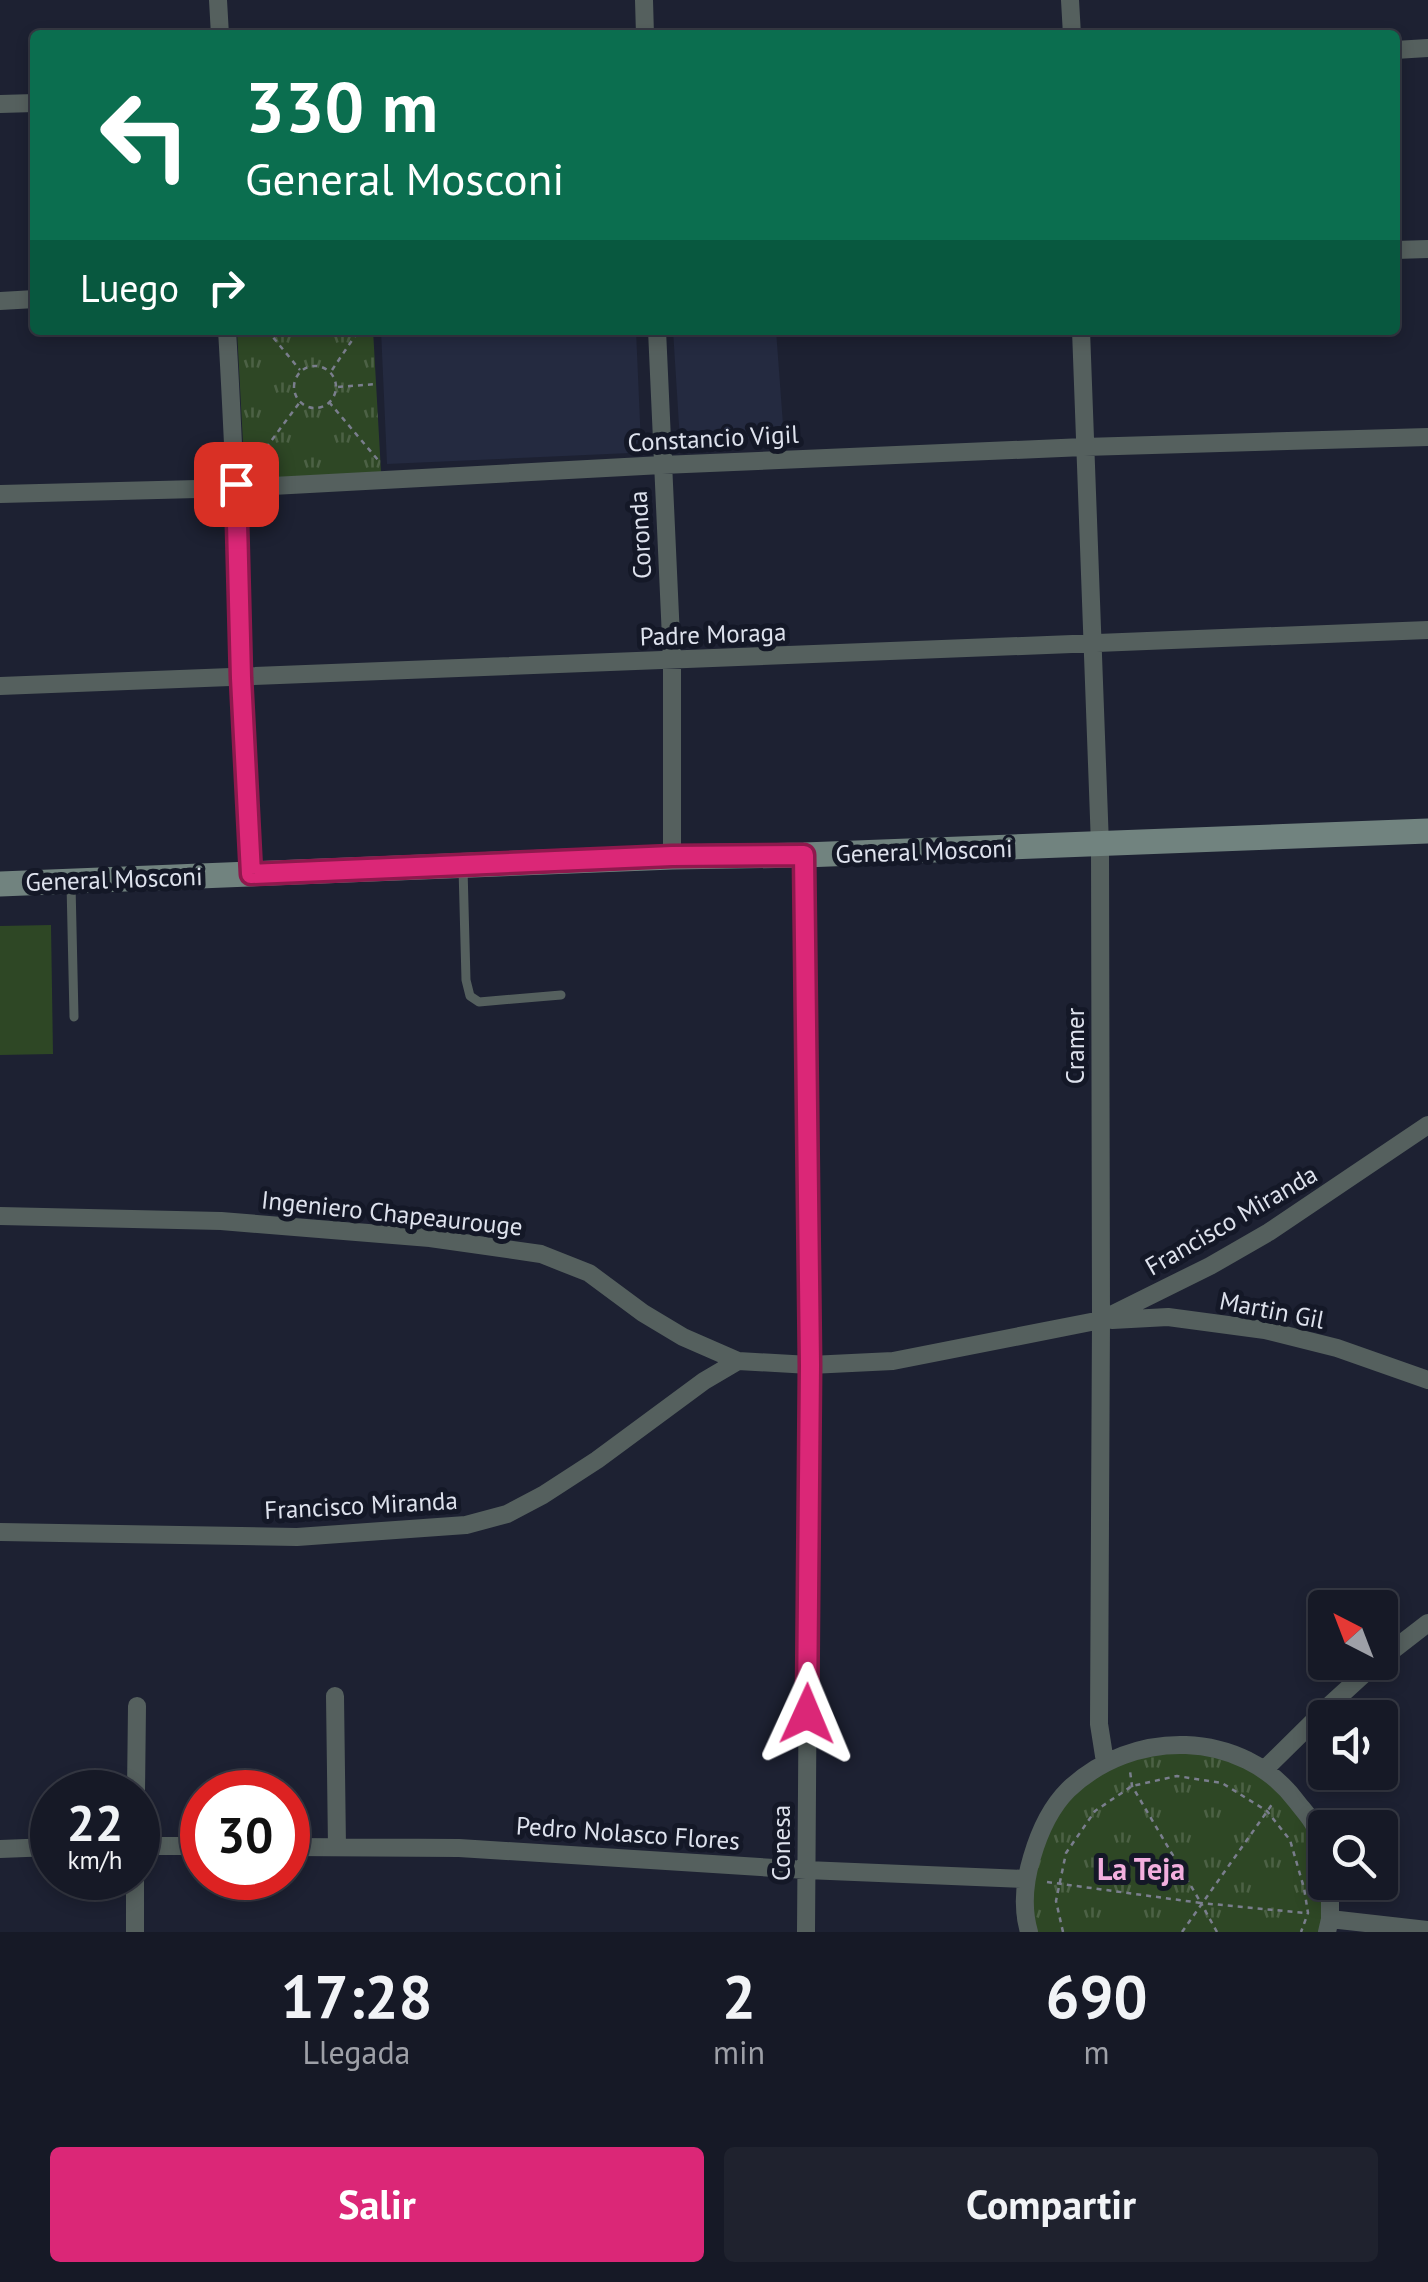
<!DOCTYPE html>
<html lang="es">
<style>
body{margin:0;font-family:"PT Sans",sans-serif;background:#1f222e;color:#f1f3f6;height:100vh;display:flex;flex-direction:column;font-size:38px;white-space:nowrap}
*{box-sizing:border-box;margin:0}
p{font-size:32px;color:#9ea0a7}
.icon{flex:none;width:55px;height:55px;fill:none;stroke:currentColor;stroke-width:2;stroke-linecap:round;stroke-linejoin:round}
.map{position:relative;height:1932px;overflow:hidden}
.details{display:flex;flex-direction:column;background:#161926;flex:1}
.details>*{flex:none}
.top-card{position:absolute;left:30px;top:30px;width:1370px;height:305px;border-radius:10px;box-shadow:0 5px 15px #0003,0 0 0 2px #353843;background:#0b6e4f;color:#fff;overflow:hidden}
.needle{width:65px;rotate:318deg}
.buttons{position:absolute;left:1308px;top:1590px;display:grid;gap:20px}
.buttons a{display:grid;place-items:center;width:90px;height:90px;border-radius:10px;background:#161926;box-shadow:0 5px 15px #0003,0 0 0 2px #353843;font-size:50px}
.speed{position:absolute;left:30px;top:1770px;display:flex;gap:20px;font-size:50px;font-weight:700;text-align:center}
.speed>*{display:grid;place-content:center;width:130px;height:130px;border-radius:50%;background:#161926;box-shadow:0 5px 15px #0003,0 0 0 2px #353843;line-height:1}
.speed small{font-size:25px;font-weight:400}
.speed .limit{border:15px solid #d22;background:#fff;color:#111}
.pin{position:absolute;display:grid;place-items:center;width:85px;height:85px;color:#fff;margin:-42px;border-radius:20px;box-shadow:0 5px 15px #0006}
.me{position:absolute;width:110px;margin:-55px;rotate:1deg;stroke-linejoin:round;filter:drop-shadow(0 0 8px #0008)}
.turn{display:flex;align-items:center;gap:35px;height:210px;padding:0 50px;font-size:45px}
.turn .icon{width:130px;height:130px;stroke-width:2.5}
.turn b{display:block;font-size:70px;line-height:85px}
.then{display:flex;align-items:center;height:95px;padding:0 50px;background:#0003;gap:20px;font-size:38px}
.eta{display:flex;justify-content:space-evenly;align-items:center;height:170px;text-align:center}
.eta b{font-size:60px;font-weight:700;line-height:70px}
.action{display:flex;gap:20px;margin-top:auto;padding:20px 50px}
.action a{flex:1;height:115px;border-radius:10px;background:#db2777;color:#fff;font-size:40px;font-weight:700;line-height:115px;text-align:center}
.action a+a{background:#1f222e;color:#f1f3f6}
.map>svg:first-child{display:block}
.built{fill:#242a40}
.park{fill:url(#park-tufts)}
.garden{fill:#2e4725}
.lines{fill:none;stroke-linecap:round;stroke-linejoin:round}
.path{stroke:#7a7e8d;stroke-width:2.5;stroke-dasharray:5 5;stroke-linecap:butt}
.lane{stroke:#55605e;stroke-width:9}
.street{stroke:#55605e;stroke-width:18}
.secondary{stroke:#71837f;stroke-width:25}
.route-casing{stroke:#8e194d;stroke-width:25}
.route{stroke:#db2777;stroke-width:18}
.labels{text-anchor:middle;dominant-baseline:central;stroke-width:10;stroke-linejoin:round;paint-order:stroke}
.street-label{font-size:25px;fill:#dee2ed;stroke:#141827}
.quarter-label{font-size:30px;font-weight:bold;fill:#f3afdf;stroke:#141827}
</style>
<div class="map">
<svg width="1428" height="1932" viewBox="0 0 1428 1932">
<defs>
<pattern id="park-tufts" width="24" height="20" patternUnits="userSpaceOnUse" patternTransform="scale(2.5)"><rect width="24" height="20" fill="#2e4725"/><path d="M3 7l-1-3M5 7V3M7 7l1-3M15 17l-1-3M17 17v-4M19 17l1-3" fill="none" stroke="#4c6145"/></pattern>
</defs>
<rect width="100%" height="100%" fill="#1d2132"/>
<path class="built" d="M381,330H636L641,445L630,453L387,464Z
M673,330H776L784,438L680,441Z"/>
<path class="park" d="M237,330H373L381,472L245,480Z
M1198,1744L1276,1777L1325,1856L1327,1932H1029L1039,1832L1105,1762Z"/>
<path class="garden" d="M51,925L53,1054L0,1055V926Z"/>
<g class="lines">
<path class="path" d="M267,330L300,370
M294 387a21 21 0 1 1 42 0a21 21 0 1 1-42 0Z
M332,370L359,330
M338,387L377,384
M329,402L378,460
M254,464L300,402
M1047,1882L1201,1903L1132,1786L1130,1771
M1063,1932L1056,1901L1066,1853L1095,1811L1132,1786L1177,1776L1222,1783L1267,1811L1290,1840L1304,1888L1308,1913L1301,1932
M1182,1932L1273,1803
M1217,1932L1201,1903L1305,1913"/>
<path class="lane" d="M463,868L466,980L470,996L479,1002L561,995
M71,884L74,1017"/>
<path class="street" d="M218,0L220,35
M644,0L645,35
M1070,0L1072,35
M1395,50L1428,48
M0,104L35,103
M1395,250L1428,249
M0,301L35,299
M227,330C238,511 242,692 251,873
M657,330L672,660V857
M1081,330L1100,845L1101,1320L1099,1724L1105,1762
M0,494L237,488L662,465L1084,447L1428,437
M0,686L1428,630
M804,855L810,1365L806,1932
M0,1216L221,1221L430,1238L541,1254L589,1273L643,1313L683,1337L738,1361L810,1365L893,1361L1101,1320L1210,1266L1269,1232L1428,1125
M1112,1320L1168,1317L1265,1330L1337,1348L1428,1380
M0,1532L297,1537L466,1525L507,1514L543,1495L597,1460L704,1381L738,1361
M1380,1660L1428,1623
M335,1696L337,1847
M1265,1769L1331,1704L1377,1662
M136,1792L137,1706
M138,1846H202
M288,1847L459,1848L806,1870L1026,1879
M0,1849L52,1847
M1330,1919L1428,1930
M135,1932V1878
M1029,1932C1022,1908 1025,1880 1032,1857C1039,1833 1050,1808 1068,1790C1132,1728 1242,1728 1297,1802C1303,1810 1311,1818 1315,1827C1320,1836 1322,1846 1325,1856
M1327,1932L1330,1919V1882"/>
<path class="secondary" d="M0,884L672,857L804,855L1428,831"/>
</g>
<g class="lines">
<g class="route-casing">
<path id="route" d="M236,484L241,678L251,874L672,856L804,855L810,1365L807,1714"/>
</g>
<use href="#route" class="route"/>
</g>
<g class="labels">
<g class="street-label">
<text transform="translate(713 438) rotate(-3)">Constancio Vigil</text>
<text transform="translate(640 535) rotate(-93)">Coronda</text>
<text transform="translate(713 634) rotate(-2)">Padre Moraga</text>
<text transform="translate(924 851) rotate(-2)">General Mosconi</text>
<text transform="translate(114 879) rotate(-2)">General Mosconi</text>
<text transform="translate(1075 1046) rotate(-90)">Cramer</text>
<text transform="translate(392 1213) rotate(6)">Ingeniero Chapeaurouge</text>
<text transform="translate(1231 1220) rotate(-30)">Francisco Miranda</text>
<text transform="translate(1272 1310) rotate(11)">Martin Gil</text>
<text transform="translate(361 1505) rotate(-3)">Francisco Miranda</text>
<text transform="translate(628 1833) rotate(4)">Pedro Nolasco Flores</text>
<text transform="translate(781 1843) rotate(-90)">Conesa</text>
</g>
<g class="quarter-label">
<text x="1141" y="1868">La Teja</text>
</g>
</g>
</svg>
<div class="buttons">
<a><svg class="needle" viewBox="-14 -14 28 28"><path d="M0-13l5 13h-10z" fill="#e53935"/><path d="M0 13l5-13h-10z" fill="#9ea0a7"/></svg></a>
<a><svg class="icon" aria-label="sound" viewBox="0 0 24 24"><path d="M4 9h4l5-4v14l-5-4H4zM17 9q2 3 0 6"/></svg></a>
<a><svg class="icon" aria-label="search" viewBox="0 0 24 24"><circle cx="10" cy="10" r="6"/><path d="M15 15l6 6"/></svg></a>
</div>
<div class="speed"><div>22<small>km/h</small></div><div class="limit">30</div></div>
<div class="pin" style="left:236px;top:484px;background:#d93025"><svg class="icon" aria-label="arrive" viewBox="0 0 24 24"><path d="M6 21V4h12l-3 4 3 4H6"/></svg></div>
<svg class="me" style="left:807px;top:1714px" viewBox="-20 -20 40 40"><path d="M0-17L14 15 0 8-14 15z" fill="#db2777" stroke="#fff" stroke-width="4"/></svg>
<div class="top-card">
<div class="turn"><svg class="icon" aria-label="left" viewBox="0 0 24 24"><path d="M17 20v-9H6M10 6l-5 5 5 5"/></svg><div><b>330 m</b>General Mosconi</div></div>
<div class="then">Luego<svg class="icon" aria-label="right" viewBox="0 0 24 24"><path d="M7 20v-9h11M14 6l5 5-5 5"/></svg></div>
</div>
</div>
<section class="details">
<div class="eta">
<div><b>17:28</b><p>Llegada</p></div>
<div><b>2</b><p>min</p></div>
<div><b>690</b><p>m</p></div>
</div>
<div class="action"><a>Salir</a><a>Compartir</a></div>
</section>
